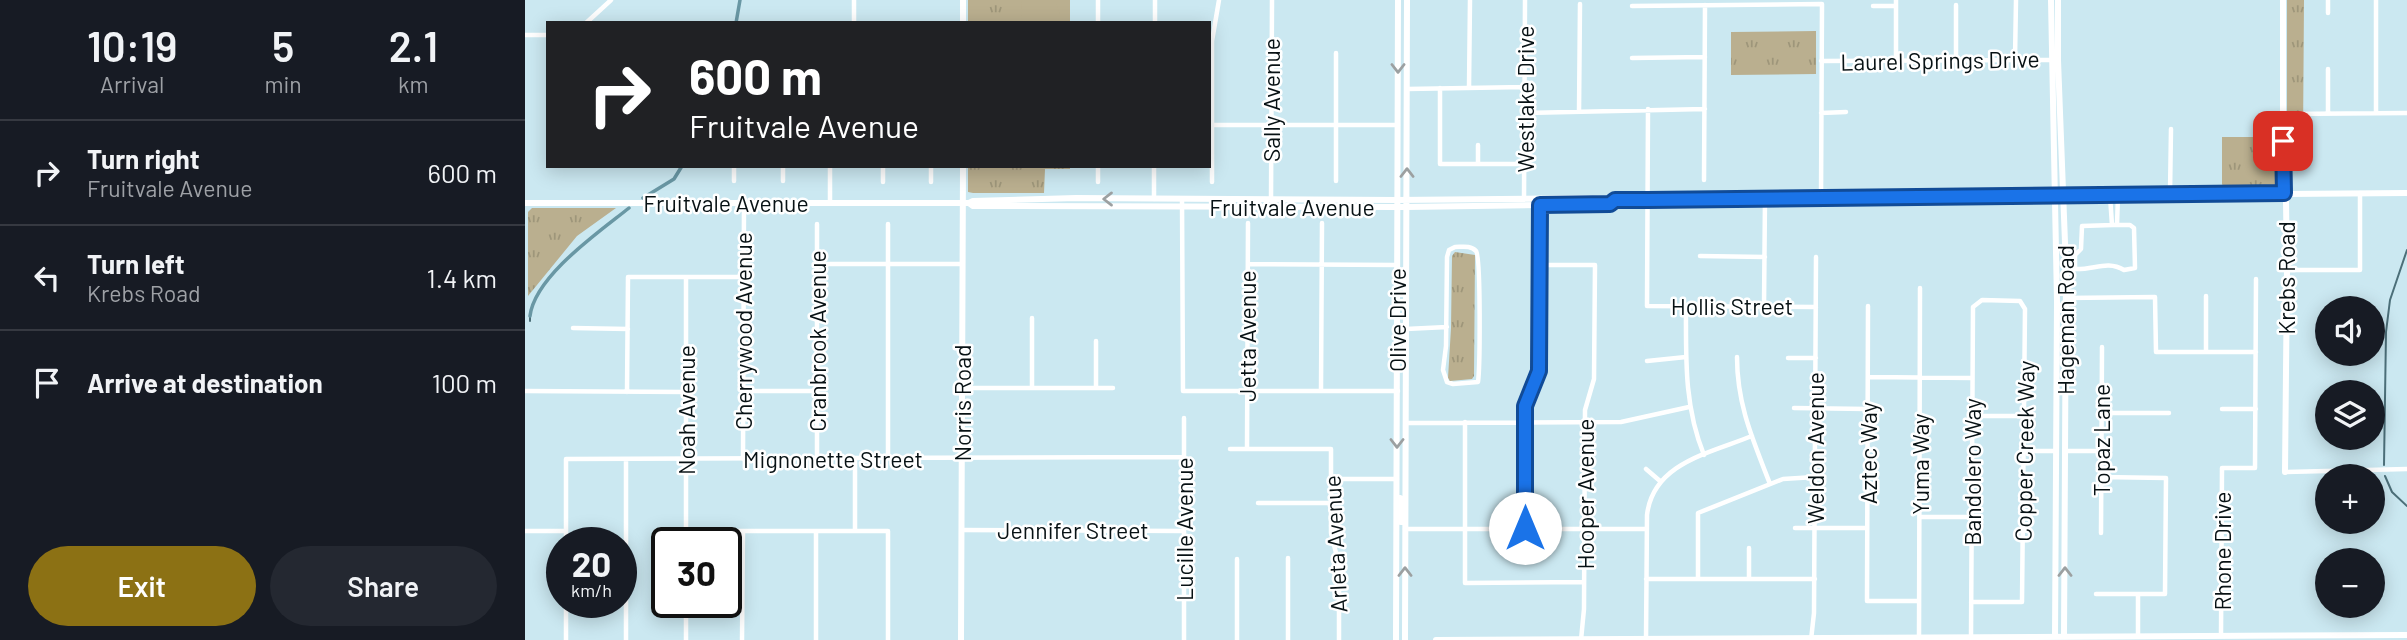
<!DOCTYPE html>
<meta charset="utf-8">
<style>
body{margin:0;font-family:Barlow,sans-serif;background:#242831;color:#f1f3f6;height:100vh;display:flex;flex-direction:column;font-size:26px;white-space:nowrap}
*{box-sizing:border-box;margin:0}
p{font-size:23px;color:#9ea1a6}
.icon{flex:none;width:38px;height:38px;fill:none;stroke:currentColor;stroke-width:2;stroke-linecap:round;stroke-linejoin:round}
.map{position:relative;flex:1;overflow:hidden}
.side{display:flex;flex-direction:column;background:#171b24;width:525px}
.side>*{flex:none}
.banner{position:absolute;left:21px;top:21px;width:665px;height:147px;border-radius:0px;box-shadow:0 4px 18px #0003;background:#202124;color:#fff;overflow:hidden}
.controls{position:absolute;left:1790px;top:296px;display:grid;gap:14px}
.controls a{display:grid;place-items:center;width:70px;height:70px;border-radius:50%;background:#171b24;box-shadow:0 4px 18px #0003;font-size:35px}
.speed{position:absolute;left:21px;top:527px;display:flex;gap:14px;font-size:35px;font-weight:700;text-align:center}
.speed>*{display:grid;place-content:center;width:91px;height:91px;border-radius:50%;background:#171b24;box-shadow:0 4px 18px #0003;line-height:1}
.speed small{font-size:18px;font-weight:400}
.speed .limit{border:4px solid #111;border-radius:10px;background:#fff;color:#111}
.pin{position:absolute;display:grid;place-items:center;width:60px;height:60px;color:#fff;margin:-30px;border-radius:14px;box-shadow:0 4px 10px #0006}
.me{position:absolute;width:77px;margin:-38px;rotate:0deg;stroke-linejoin:round;filter:drop-shadow(0 0 5px #0008)}
.turn{display:flex;align-items:center;gap:24px;height:147px;padding:0 28px;font-size:32px}
.turn .icon{width:91px;height:91px;stroke-width:2.5}
.turn b{display:block;font-size:49px;line-height:60px}
.eta{display:flex;justify-content:space-evenly;align-items:center;height:119px;text-align:center}
.eta b{font-size:42px;font-weight:600;line-height:49px}
.button{display:flex;gap:14px;margin-top:auto;padding:14px 28px}
.button a{flex:1;height:80px;border-radius:42px;background:#8c7114;color:#fff;font-size:28px;font-weight:600;line-height:80px;text-align:center}
.button a+a{background:#242831;color:#f1f3f6}
ul{padding:0;list-style:none}
li{display:flex;align-items:center;gap:21px;height:105px;padding:0 28px;border-top:2px solid #363941}
li div{flex:1}
li b{display:block;font-size:26px}
li em{font-style:normal}
main{display:flex;flex:1;min-height:0}
.map>svg:first-child{display:block}
.grass{fill:url(#grass-tufts)}
.pitch{fill:#baaf8f}
.lines{fill:none;stroke-linecap:round;stroke-linejoin:round}
.stream{stroke:#4c6f79;stroke-width:2}
.canal{stroke:#6997a4;stroke-width:3.5}
.street{stroke:#fff;stroke-width:4.5}
.secondary{stroke:#fff;stroke-width:6}
.oneway{stroke:#9ca0a1}
.route-casing{stroke:#114b97;stroke-width:18}
.route{stroke:#1a73e8;stroke-width:12}
.labels{text-anchor:middle;dominant-baseline:central;stroke-width:5;stroke-linejoin:round;paint-order:stroke}
.street-label{font-size:23px;fill:#071114;stroke:#fff}
</style>
<main>
<section class="side">
<div class="eta">
<div><b>10:19</b><p>Arrival</p></div>
<div><b>5</b><p>min</p></div>
<div><b>2.1</b><p>km</p></div>
</div>
<ul>
<li><svg class="icon" aria-label="right" viewBox="0 0 24 24"><path d="M7 20v-9h11M14 6l5 5-5 5"/></svg><div><b>Turn right</b><p>Fruitvale Avenue</p></div><em>600 m</em></li>
<li><svg class="icon" aria-label="left" viewBox="0 0 24 24"><path d="M17 20v-9H6M10 6l-5 5 5 5"/></svg><div><b>Turn left</b><p>Krebs Road</p></div><em>1.4 km</em></li>
<li><svg class="icon" aria-label="arrive" viewBox="0 0 24 24"><path d="M6 21V4h12l-3 4 3 4H6"/></svg><div><b>Arrive at destination</b></div><em>100 m</em></li>
</ul>
<div class="button"><a>Exit</a><a>Share</a></div>
</section>
<div class="map">
<svg width="1882" height="640" viewBox="0 0 1882 640">
<defs>
<pattern id="grass-tufts" width="24" height="20" patternUnits="userSpaceOnUse" patternTransform="scale(1.75)"><rect width="24" height="20" fill="#baaf8f"/><path d="M3 7l-1-3M5 7V3M7 7l1-3M15 17l-1-3M17 17v-4M19 17l1-3" fill="none" stroke="#9e967a"/></pattern>
</defs>
<rect width="100%" height="100%" fill="#cbe8f1"/>
<path class="grass" d="M443,0H545V23H443Z
M1762,0H1779L1778,139H1762Z
M1291,31V74L1206,75V32Z
M1697,137H1753L1751,188L1700,190L1697,184Z
M443,166H545V169H520L519,193H448L443,192Z
M7,208H91L52,236L3,296V212Z
M930,252L950,255L949,376L947,379L925,381L923,378L926,328L927,256Z"/>
<path class="pitch" d="M497,0H530L535,14V22H499L496,19Z"/>
<g class="lines">
<path class="stream" d="M5,316V321
M1859,465L1861,332L1865,300L1882,250
M1860,476L1867,492L1882,506"/>
<path class="canal" d="M211,23L215,0
M118,198L149,179L157,166
M5,316C10,276 74,232 104,208"/>
<path class="street" d="M1107,6L1297,4L1296,198
M1348,6H1371
M1803,13V0
M61,23L86,0
M329,23V0
M573,23V0
M630,23V0
M0,35H23
M1107,58L1180,57
M1490,59L1491,0
M1431,60V5
M1296,61L1530,60
M1371,61V0
M915,88V164H999
M944,88L945,0
M882,89L1000,87
M1123,109L1122,306L1291,307
M1054,112L1055,4
M1000,113L1180,109
M1296,113L1321,112
M1803,113V69
M1851,113V0
M1759,114L1882,113
M684,125H873
M953,145V164
M209,166V181
M305,166V202
M358,166V182
M406,166V182
M1179,180L1180,5
M258,181V166
M811,181V53
M573,182V166
M687,182V41L694,0
M1645,194L1646,129
M1585,196L1587,225
M999,198L1000,0
M629,199V166
M657,199L658,391H873
M746,200L747,0
M292,224V459
M363,224V459
M1588,225H1605L1609,228L1610,268L1599,270C1582,260 1569,270 1550,269V255L1556,249L1557,226Z
M1592,225L1593,195
M930,247C937,247 946,245 951,251C956,257 955,368 953,382L928,384L922,382L918,370L921,346L922,257L924,250Z
M1175,256L1240,257
M292,264H437
M723,264L872,265
M1014,265H1070L1069,379L1060,410L1059,609L1056,640
M1762,270H1835V193
M1681,296V352
M1541,298L1630,297L1631,352H1731
M1161,306C1161,358 1159,406 1179,455
M1239,306L1240,198
M1343,306L1342,601H1394
M507,318V388
M48,328L103,329
M881,329L922,327
M571,341V388
M1212,357C1212,405 1228,440 1245,484
M1263,358H1291
M1122,361L1161,357
M1343,377L1447,378
M437,388H588
M796,390L797,223
M0,391L161,392
M218,391H292
M102,392L103,277H218
M1269,408L1343,409
M1697,409H1731
M1576,413H1644
M1447,416H1499
M940,422V583L1059,582
M881,423L1096,422L1164,407
M705,449H806V533L814,565V640
M722,449L723,223
M1499,451H1531
M1540,451H1576
M101,459V640
M218,459L219,203
M330,459V531
M1121,469L1135,481
M1760,472L1882,469
M806,479H872
M733,503H806
M1395,517H1446
M1000,528L1001,406L1014,371L1015,205
M1270,528H1342
M880,529H1122
M437,530L659,531
M0,531H41
M161,531H363V640
M291,531V640
M1576,533L1577,347
M41,542V459L659,457
M161,542V277
M763,558V640
M712,559V640
M1121,579H1290
M1173,579V513L1258,479L1290,477
M1224,579V548
M1571,594H1640L1641,478L1576,477
M41,602V640
M161,602V640
M1696,635L1697,468H1730L1731,279
M1446,636L1448,307L1457,300L1495,301L1500,309L1497,602H1446
M1613,636V594
M1394,639L1395,288
M217,640L218,531
M659,640V418
M1121,640L1122,515C1128,463 1185,453 1227,436
M1286,640L1289,613L1291,257"/>
<path class="secondary" d="M1526,0L1532,302L1530,638
M1533,0V60L1541,269L1539,638
M1758,0V184L1761,201L1762,270L1760,472
M438,23V0
M0,203H444L448,201L551,198L872,200L1072,198L1090,200L1882,193
M444,203L448,206H462L881,207L1085,204L1090,200
M875,498L876,522
M436,640L438,166
M871,640L873,0
M880,640L882,0
M911,640L1882,635"/>
</g>
<defs><path id="oneway-chevron" d="M-2-3.5L2.5 0L-2 3.5" fill="none" stroke-width="1.6" stroke-linecap="round" stroke-linejoin="round" transform="scale(1.75)"/></defs>
<g class="oneway">
<use href="#oneway-chevron" transform="translate(873 68) rotate(90)"/>
<use href="#oneway-chevron" transform="translate(882 173) rotate(-90)"/>
<use href="#oneway-chevron" transform="translate(583 199) rotate(-180)"/>
<use href="#oneway-chevron" transform="translate(872 443) rotate(90)"/>
<use href="#oneway-chevron" transform="translate(880 572) rotate(-90)"/>
<use href="#oneway-chevron" transform="translate(1540 572) rotate(-90)"/>
</g>
<g class="lines">
<g class="route-casing">
<path id="route" d="M1000,528V406L1014,371L1015,205L1085,204L1090,200H1123L1759,193L1758,141"/>
</g>
<use href="#route" class="route"/>
</g>
<g class="labels">
<g class="street-label">
<text transform="translate(1415 60) rotate(-1)">Laurel Springs Drive</text>
<text transform="translate(1000 99) rotate(-90)">Westlake Drive</text>
<text transform="translate(746 100) rotate(-90)">Sally Avenue</text>
<text x="201" y="203">Fruitvale Avenue</text>
<text x="767" y="207">Fruitvale Avenue</text>
<text transform="translate(1761 278) rotate(-90)">Krebs Road</text>
<text x="1207" y="306">Hollis Street</text>
<text transform="translate(872 320) rotate(-90)">Olive Drive</text>
<text transform="translate(1540 320) rotate(-90)">Hageman Road</text>
<text transform="translate(218 331) rotate(-90)">Cherrywood Avenue</text>
<text transform="translate(722 336) rotate(-90)">Jetta Avenue</text>
<text transform="translate(292 341) rotate(-90)">Cranbrook Avenue</text>
<text transform="translate(437 403) rotate(-90)">Norris Road</text>
<text transform="translate(161 410) rotate(-90)">Noah Avenue</text>
<text transform="translate(1576 440) rotate(-90)">Topaz Lane</text>
<text transform="translate(1290 448) rotate(-90)">Weldon Avenue</text>
<text transform="translate(1499 451) rotate(-89)">Copper Creek Way</text>
<text transform="translate(1343 453) rotate(-90)">Aztec Way</text>
<text x="308" y="459">Mignonette Street</text>
<text transform="translate(1395 464) rotate(-90)">Yuma Way</text>
<text transform="translate(1447 472) rotate(-90)">Bandolero Way</text>
<text transform="translate(1060 494) rotate(-90)">Hooper Avenue</text>
<text transform="translate(659 529) rotate(-90)">Lucille Avenue</text>
<text x="548" y="530">Jennifer Street</text>
<text transform="translate(810 544) rotate(-93)">Arleta Avenue</text>
<text transform="translate(1697 551) rotate(-90)">Rhone Drive</text>
</g>
</g>
</svg>
<div class="controls">
<a><svg class="icon" aria-label="sound" viewBox="0 0 24 24"><path d="M4 9h4l5-4v14l-5-4H4zM17 9q2 3 0 6"/></svg></a>
<a><svg class="icon" aria-label="layers" viewBox="0 0 24 24"><path d="M12 4l9 5-9 5-9-5zM3 14l9 5 9-5"/></svg></a>
<a>+</a>
<a>−</a>
</div>
<div class="speed"><div>20<small>km/h</small></div><div class="limit">30</div></div>
<div class="pin" style="left:1758px;top:141px;background:#d93025"><svg class="icon" aria-label="arrive" viewBox="0 0 24 24"><path d="M6 21V4h12l-3 4 3 4H6"/></svg></div>
<svg class="me" style="left:1000px;top:528px" viewBox="-20 -20 40 40"><circle r="19" fill="#fff"/><path d="M0-13L10 11 0 6-10 11z" fill="#1a73e8"/></svg>
<div class="banner">
<div class="turn"><svg class="icon" aria-label="right" viewBox="0 0 24 24"><path d="M7 20v-9h11M14 6l5 5-5 5"/></svg><div><b>600 m</b>Fruitvale Avenue</div></div>
</div>
</div>
</main>
